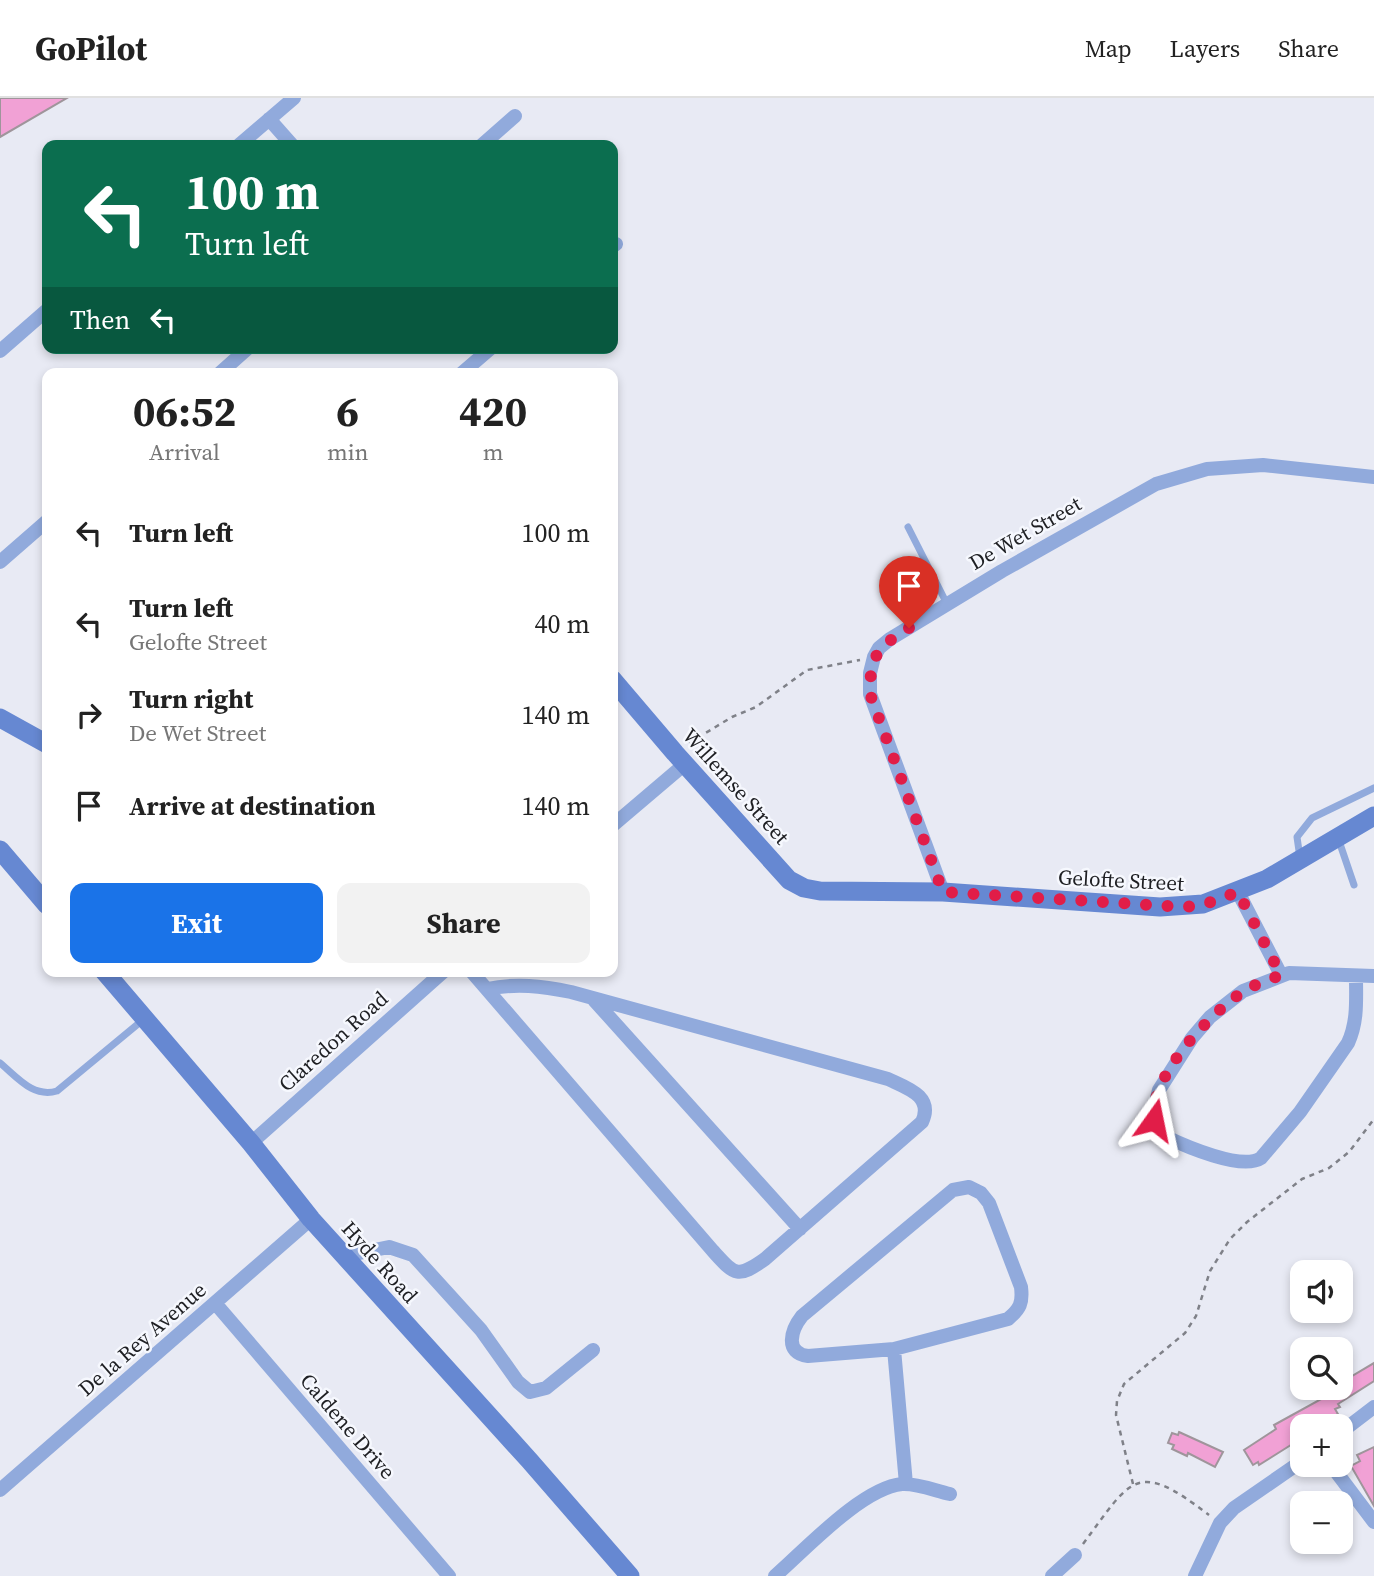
<!DOCTYPE html>
<meta charset="utf-8">
<style>
body{margin:0;font-family:"Source Serif 4",serif;background:#f2f2f2;color:#222;height:100vh;display:flex;flex-direction:column;font-size:26px;white-space:nowrap}
*{box-sizing:border-box;margin:0}
p{font-size:23px;color:#767676}
.icon{flex:none;width:38px;height:38px;fill:none;stroke:currentColor;stroke-width:2;stroke-linecap:round;stroke-linejoin:round}
.map{position:relative;flex:1;overflow:hidden}
.side{position:absolute;left:42px;top:270px;width:576px;height:609px;display:flex;flex-direction:column;background:#fff;border-radius:14px;box-shadow:0 4px 10px #0003}
.side>*{flex:none}
.guide{position:absolute;left:42px;top:42px;width:576px;height:214px;border-radius:14px;box-shadow:0 4px 10px #0003;background:#0b6e4f;color:#fff;overflow:hidden}
.buttons{position:absolute;left:1290px;top:1162px;display:grid;gap:14px}
.buttons a{display:grid;place-items:center;width:63px;height:63px;border-radius:14px;background:#fff;box-shadow:0 4px 10px #0003;font-size:35px}
.pin{position:absolute;display:grid;place-items:center;width:60px;height:60px;color:#fff;margin:-72px -30px;border-radius:50% 50% 50% 0;rotate:-45deg;box-shadow:0 0 7px #0007}
.pin .icon{rotate:45deg}
.me{position:absolute;width:77px;margin:-38px;rotate:12deg;stroke-linejoin:round;filter:drop-shadow(0 0 5px #0008)}
.turn{display:flex;align-items:center;gap:24px;height:147px;padding:0 28px;font-size:32px}
.turn .icon{width:91px;height:91px;stroke-width:2.5}
.turn b{display:block;font-size:49px;line-height:60px}
.then{display:flex;align-items:center;height:66px;padding:0 28px;background:#0003;gap:14px;font-size:26px}
.eta{display:flex;justify-content:space-evenly;align-items:center;height:119px;text-align:center}
.eta b{font-size:42px;font-weight:700;line-height:49px}
.button{display:flex;gap:14px;margin-top:auto;padding:14px 28px}
.button a{flex:1;height:80px;border-radius:14px;background:#1a73e8;color:#fff;font-size:28px;font-weight:700;line-height:80px;text-align:center}
.button a+a{background:#f2f2f2;color:#222}
ul{padding:0;list-style:none}
li{display:flex;align-items:center;gap:21px;height:91px;padding:0 28px}
li div{flex:1}
li b{display:block;font-size:26px}
li em{font-style:normal}
header{display:flex;align-items:center;gap:42px;box-sizing:border-box;height:98px;padding:0 35px;background:#fff;border-bottom:2px solid #e0e0e0}
header strong{font-size:33px}
nav{display:flex;gap:38px;margin-inline-start:auto;font-size:24px}
.map>svg:first-child{display:block}
.building{fill:#f1a1d5;stroke:#9f959b;stroke-width:2}
.lines{fill:none;stroke-linecap:round;stroke-linejoin:round}
.path{stroke:#7f8188;stroke-width:2.5;stroke-dasharray:5 5;stroke-linecap:butt}
.lane{stroke:#91aadc;stroke-width:7}
.street{stroke:#91aadc;stroke-width:14}
.secondary{stroke:#6688d2;stroke-width:19}
.route{stroke:#e11d48;stroke-width:12;stroke-dasharray:0 21.6}
.labels{text-anchor:middle;dominant-baseline:central;stroke-width:5;stroke-linejoin:round;paint-order:stroke}
.street-label{font-size:21px;fill:#1e1f23;stroke:#f6f8fe}
</style>
<header>
<strong>GoPilot</strong>
<nav><a>Map</a><a>Layers</a><a>Share</a></nav>
</header>
<div class="map">
<svg width="1374" height="1478" viewBox="0 0 1374 1478">
<rect width="100%" height="100%" fill="#e8eaf4"/>
<path class="building" d="M0,0H67L0,39Z
M1374,1265V1283L1338,1306L1340,1309L1335,1311L1338,1316L1314,1328H1302V1338L1294,1345L1259,1367L1258,1364L1253,1367L1244,1352L1276,1331L1274,1327L1345,1288L1342,1284Z
M1179,1334L1223,1354L1215,1369L1188,1355L1187,1358L1172,1351L1174,1347L1168,1345L1172,1335L1178,1337Z
M1374,1349V1408L1351,1368L1360,1363L1357,1357Z"/>
<g class="lines">
<path class="path" d="M689,645L732,619L756,609L807,572L860,562
M1133,1386L1116,1317L1117,1303L1124,1286L1185,1235L1196,1218L1210,1173L1230,1141L1247,1124L1302,1081L1329,1070L1349,1054L1374,1021
M1083,1446C1132,1380 1136,1361 1209,1417"/>
<path class="lane" d="M908,429L947,506
M1338,740L1354,787
M1300,760L1297,739L1312,720L1374,690
M0,965C18,980 33,1000 57,993L144,921"/>
<path class="street" d="M269,21L292,47
M239,47L294,0
M482,47L515,18
M612,149L616,146
M0,253L47,212
M220,275L248,250
M462,275L491,250
M0,464L47,423
M612,728L685,666
M943,794L870,596V575L874,559L879,550L890,541L1002,473L1156,386L1207,371L1263,367L1374,379
M1238,794L1281,877
M471,873L713,1153C735,1177 737,1181 765,1161L922,1024C934,998 907,990 888,981L571,894C542,888 516,885 487,891
M1356,878C1356,902 1358,923 1348,945L1300,1014L1261,1060C1242,1073 1185,1048 1164,1038L1153,1016L1159,992L1192,940L1210,919L1243,893L1289,875L1374,878
M594,902L800,1131
M251,1045L444,873
M969,1089L981,1095L989,1105L1021,1189C1023,1205 1020,1211 1008,1221L894,1251L808,1258C784,1255 791,1232 802,1218L953,1092Z
M345,1158L389,1149L413,1157L481,1232L518,1284L530,1294L546,1290L593,1252
M215,1205L449,1478
M894,1251L906,1386
M1340,1335L1374,1309
M1331,1367L1374,1424
M0,1392L311,1121
M775,1478C806,1451 862,1390 902,1386C917,1385 936,1393 950,1396
M1052,1478L1075,1457
M1195,1478L1220,1425L1234,1410L1302,1363"/>
<path class="secondary" d="M612,581L675,655L789,782L804,790L820,793L943,794L1160,809L1203,806L1267,781L1374,718
M0,620L47,646
M0,752L47,807
M104,873L251,1045L311,1121L529,1362L630,1478"/>
</g>
<g class="lines">
<path class="route" d="M909,530C877,550 870,557 870,596L943,794L1184,809L1203,807L1238,794L1281,877C1268,882 1253,887 1241,895C1208,918 1149,979 1154,1022"/>
</g>
<g class="labels">
<g class="street-label">
<text transform="translate(1025 435) rotate(-30)">De Wet Street</text>
<text transform="translate(736 688) rotate(48)">Willemse Street</text>
<text transform="translate(1121 782) rotate(3)">Gelofte Street</text>
<text transform="translate(333 943) rotate(-42)">Claredon Road</text>
<text transform="translate(380 1164) rotate(48)">Hyde Road</text>
<text transform="translate(142 1241) rotate(-41)">De la Rey Avenue</text>
<text transform="translate(348 1328) rotate(49)">Caldene Drive</text>
</g>
</g>
</svg>
<div class="buttons">
<a><svg class="icon" aria-label="sound" viewBox="0 0 24 24"><path d="M4 9h4l5-4v14l-5-4H4zM17 9q2 3 0 6"/></svg></a>
<a><svg class="icon" aria-label="search" viewBox="0 0 24 24"><circle cx="10" cy="10" r="6"/><path d="M15 15l6 6"/></svg></a>
<a>+</a>
<a>−</a>
</div>
<div class="pin" style="left:909px;top:530px;background:#d93025"><svg class="icon" aria-label="arrive" viewBox="0 0 24 24"><path d="M6 21V4h12l-3 4 3 4H6"/></svg></div>
<svg class="me" style="left:1154px;top:1022px" viewBox="-20 -20 40 40"><path d="M0-17L14 15 0 8-14 15z" fill="#e11d48" stroke="#fff" stroke-width="4"/></svg>
<div class="guide">
<div class="turn"><svg class="icon" aria-label="left" viewBox="0 0 24 24"><path d="M17 20v-9H6M10 6l-5 5 5 5"/></svg><div><b>100 m</b>Turn left</div></div>
<div class="then">Then<svg class="icon" aria-label="left" viewBox="0 0 24 24"><path d="M17 20v-9H6M10 6l-5 5 5 5"/></svg></div>
</div>
<section class="side">
<div class="eta">
<div><b>06:52</b><p>Arrival</p></div>
<div><b>6</b><p>min</p></div>
<div><b>420</b><p>m</p></div>
</div>
<ul>
<li><svg class="icon" aria-label="left" viewBox="0 0 24 24"><path d="M17 20v-9H6M10 6l-5 5 5 5"/></svg><div><b>Turn left</b></div><em>100 m</em></li>
<li><svg class="icon" aria-label="left" viewBox="0 0 24 24"><path d="M17 20v-9H6M10 6l-5 5 5 5"/></svg><div><b>Turn left</b><p>Gelofte Street</p></div><em>40 m</em></li>
<li><svg class="icon" aria-label="right" viewBox="0 0 24 24"><path d="M7 20v-9h11M14 6l5 5-5 5"/></svg><div><b>Turn right</b><p>De Wet Street</p></div><em>140 m</em></li>
<li><svg class="icon" aria-label="arrive" viewBox="0 0 24 24"><path d="M6 21V4h12l-3 4 3 4H6"/></svg><div><b>Arrive at destination</b></div><em>140 m</em></li>
</ul>
<div class="button"><a>Exit</a><a>Share</a></div>
</section>
</div>
